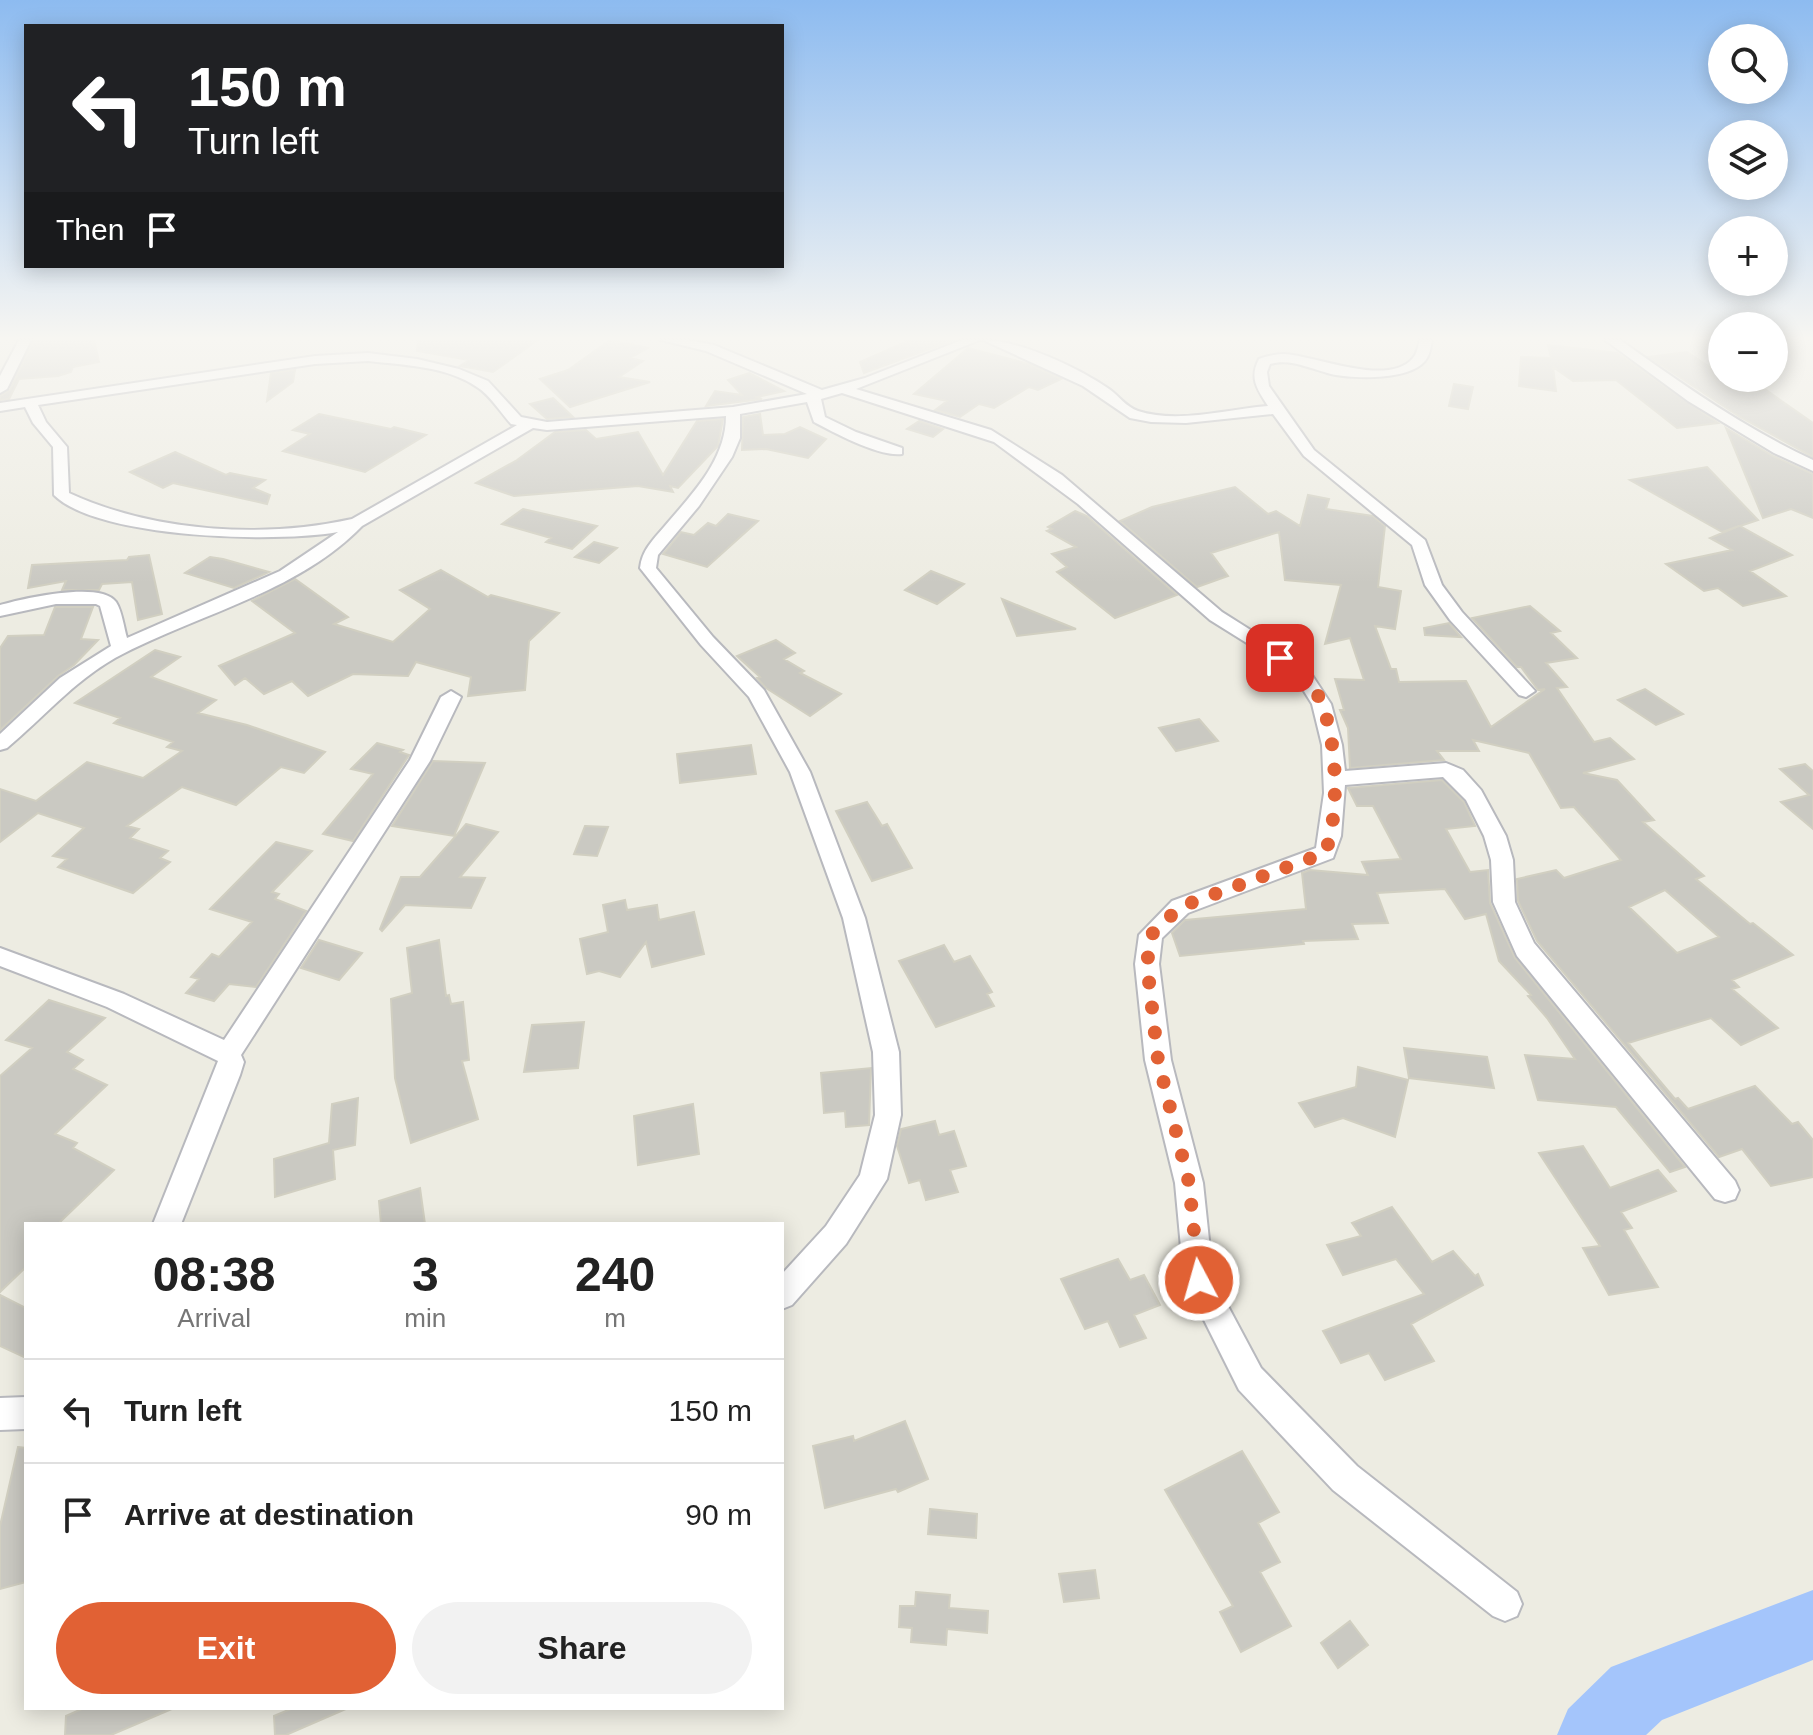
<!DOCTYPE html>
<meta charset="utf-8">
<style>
body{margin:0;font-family:Arial,sans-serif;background:#f2f2f2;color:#222;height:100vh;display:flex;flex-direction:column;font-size:30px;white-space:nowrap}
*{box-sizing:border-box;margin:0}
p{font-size:26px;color:#767676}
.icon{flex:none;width:44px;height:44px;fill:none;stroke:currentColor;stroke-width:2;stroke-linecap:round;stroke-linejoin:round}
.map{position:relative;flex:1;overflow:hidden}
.drawer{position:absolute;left:24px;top:1222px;width:760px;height:488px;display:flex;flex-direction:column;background:#fff;border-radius:0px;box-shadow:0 4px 20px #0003}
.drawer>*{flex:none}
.top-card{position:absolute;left:24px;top:24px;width:760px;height:244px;border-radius:0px;box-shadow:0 4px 20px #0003;background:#202124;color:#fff;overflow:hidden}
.controls{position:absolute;left:1708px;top:24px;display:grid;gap:16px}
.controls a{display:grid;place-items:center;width:80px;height:80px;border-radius:50%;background:#fff;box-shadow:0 4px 20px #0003;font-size:40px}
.pin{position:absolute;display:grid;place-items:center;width:68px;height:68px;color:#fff;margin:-34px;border-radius:16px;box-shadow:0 4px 12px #0006}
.me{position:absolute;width:88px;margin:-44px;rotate:354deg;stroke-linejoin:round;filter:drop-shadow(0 0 6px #0008)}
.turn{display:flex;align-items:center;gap:28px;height:168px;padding:0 32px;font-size:36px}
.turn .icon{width:104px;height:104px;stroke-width:2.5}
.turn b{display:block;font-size:56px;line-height:68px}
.then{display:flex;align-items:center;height:76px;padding:0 32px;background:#0003;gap:16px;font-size:30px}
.eta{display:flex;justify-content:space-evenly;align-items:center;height:136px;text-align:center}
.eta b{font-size:48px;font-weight:700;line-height:56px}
.action{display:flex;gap:16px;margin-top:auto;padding:16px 32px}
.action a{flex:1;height:92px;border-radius:48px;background:#e16134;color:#fff;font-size:32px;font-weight:700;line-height:92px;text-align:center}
.action a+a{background:#f2f2f2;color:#222}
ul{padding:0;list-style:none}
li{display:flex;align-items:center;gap:24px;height:104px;padding:0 32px;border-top:2px solid #e0e0e0}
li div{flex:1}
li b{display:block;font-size:30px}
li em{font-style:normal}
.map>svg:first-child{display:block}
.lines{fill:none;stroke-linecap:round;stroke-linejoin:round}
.river{fill:#a4c5fb;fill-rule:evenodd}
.building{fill:#cac9c2;stroke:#d1cfc1;stroke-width:2;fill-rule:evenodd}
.street-casing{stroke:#b8b9be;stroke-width:4}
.street{fill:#fff;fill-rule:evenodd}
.route{stroke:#e16134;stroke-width:14;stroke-dasharray:0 25.2}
</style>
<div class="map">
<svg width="1813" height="1735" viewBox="0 0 1813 1735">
<rect width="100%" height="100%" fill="#edece2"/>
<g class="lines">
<path class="river" d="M1813,1590V1660L1662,1720L1646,1735H1557L1568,1709L1611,1667Z"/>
</g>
<path class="building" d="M34,340H94L99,362L73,367L71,372L58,376L19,379L9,399L0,400V396L10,390Z
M418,340H538L493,372L460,366L469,360L417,351Z
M610,340L648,348L630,358L643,361L619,377L650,382L570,407L540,379L568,370Z
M910,340H954L864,373L860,362Z
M1548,345L1617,353L1718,423L1677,428L1616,380L1573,381L1553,367L1556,391L1519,386L1521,357L1551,358Z
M968,348L1029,364L1061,379L1038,390L1029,387L994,408L979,404L960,417L935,410L947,401L914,394Z
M1687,352L1722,375V378L1747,391L1766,390L1813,423V457L1740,417L1649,357Z
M295,370L293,382L267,401L271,373Z
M749,373L784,391L757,397L762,399L706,406L715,391L742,395L728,380Z
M1454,384L1473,387L1468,409L1449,406Z
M553,398L573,417L547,419L530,404Z
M319,414L391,429L394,427L426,435L365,472L283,451L310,434L293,430Z
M760,414L763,435L785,434L800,427L826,439L808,458L766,449L742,450L743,417Z
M723,419L718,446L678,488L670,486L673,492L638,486L514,496L476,483L517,460L555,432L586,430L596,439L638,432L663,475L697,421Z
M919,421L943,429L933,437L907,429Z
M1726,428L1773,456L1813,474V518L1791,509L1763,518Z
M175,452L226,475L230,473L265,480L253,488L270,495L267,504L173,483L163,488L130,472Z
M1707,467L1758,520L1740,526L1792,555L1750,571L1786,596L1743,606L1718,588L1704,591L1666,564L1732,550L1710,538L1739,526L1722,532L1630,480Z
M1235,487L1268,514L1276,511L1300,526L1308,495L1329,499L1326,509L1373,516L1385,526L1378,587L1401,591L1395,629L1375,626L1391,669H1396L1399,682L1466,681L1491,727L1545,689L1538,690L1521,667H1517L1472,618L1530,606L1560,631L1551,633L1577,658L1546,663L1567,687L1557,688L1594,742L1610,738L1634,759L1583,773L1617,780L1654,820L1643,822L1704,876L1696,879L1750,924L1753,923L1793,955L1732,980L1739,987L1732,989L1778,1028L1741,1045L1711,1018L1628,1043L1675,1099L1678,1098L1688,1109L1755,1086L1792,1124L1798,1122L1813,1140V1177L1771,1186L1742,1149L1719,1157L1537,941L1518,901L1517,879L1556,870L1564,878L1621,860L1574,807L1561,808L1529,753L1473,740L1479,751H1437L1444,760L1350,768L1348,728L1340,710H1344L1335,679L1364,680L1350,638L1325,644L1341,585L1285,580L1279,532L1211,553L1228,576L1197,587L1120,521L1152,507ZM1665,890L1719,937L1677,953L1629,907Z
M523,509L597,526L572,549L546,542L551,538L502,524Z
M1075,511L1087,516L1177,595L1115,618L1057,572L1067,567L1052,554L1076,547L1047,531L1052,529L1048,527Z
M728,514L758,521L707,567L663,554L681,532L694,535L708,523L716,526Z
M594,542L617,548L599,563L575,557Z
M149,555L162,614L138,620L132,582L102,584L99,590H62L66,581L28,588L32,565L127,560L129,557Z
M210,557L223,559L269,572L234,588L185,573Z
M441,570L488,597L491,595L559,613L529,641L525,690L468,696L471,677L416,662L408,676L353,674L308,696L292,681L264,694L245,678L235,685L219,666L295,633L252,601L295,579L348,617L334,624L393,642L430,609L400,590Z
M931,571L964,584L937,604L905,590Z
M1002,599L1076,629L1017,636Z
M55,607H93L81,639L98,640L74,665L58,676L0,730V648L8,636L44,635Z
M1449,623L1461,637L1425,635L1424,628Z
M776,640L795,653L784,659L804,671L800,673L841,694L810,716L766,688L757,678L760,677L737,656Z
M155,650L180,657L151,677L216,700L198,713L247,725L325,752L304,773L281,767L236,805L182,787L127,826L139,829L130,838L168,851L160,858L170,862L133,893L58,867L67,859L53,856L84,828L38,813L0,842V789L36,801L87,762L143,778L182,751L167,747L173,742L114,723L120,718L75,703Z
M1645,689L1683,714L1656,725L1618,700Z
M1199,719L1218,741L1176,751L1159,728Z
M377,743L403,750L400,752L409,755L353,841L323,834L373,774L351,769Z
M751,745L756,774L680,783L677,754Z
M433,761L485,763L454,836L392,826Z
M1805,764L1813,771V829L1781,802L1809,795L1780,769Z
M1442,780L1464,802L1475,826L1446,829L1470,872L1488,870L1490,903L1515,958L1685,1167L1670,1172L1616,1107L1538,1100L1525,1055L1575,1059L1547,1018L1528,996L1531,995L1499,961L1486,914L1465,919L1445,889L1377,893L1388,923L1352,924L1358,939L1303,941L1304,944L1180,956L1172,933L1185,920L1306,909L1302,873L1310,870L1368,875L1362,862L1401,859L1373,806H1357L1348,788Z
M867,802L882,826L887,824L912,868L872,881L836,811Z
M466,824L498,832L460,877L485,878L471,908L405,905L382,931L380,929L401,877H420Z
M585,826L608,827L597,856L574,854Z
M276,842L312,851L272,892L279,894L275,899L306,911L256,987L229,984L214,1001L186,993L199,979L191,977L212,954L219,957L252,922L210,909Z
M625,900L627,910L657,905L659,920L694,912L704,954L652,967L646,942L620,977L599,971L587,974L580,939L608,932L603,905Z
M319,940L362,953L339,980L301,968Z
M439,940L446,996L449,995L451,1004L463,1002L469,1060L462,1061L478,1119L411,1143L395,1078L391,999L412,993L407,948Z
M944,945L954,962L970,956L992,992L987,994L994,1006L936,1027L899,961Z
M49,1000L105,1018L67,1052L83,1060L73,1069L107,1085L55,1134L77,1143L73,1148L114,1170L58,1224H26V1267L0,1292V1076L32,1048L6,1040Z
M584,1022L578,1068L524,1072L532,1025Z
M1404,1048L1487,1057L1494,1088L1409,1078Z
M1358,1067L1408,1080L1395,1137L1343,1118L1315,1127L1299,1103L1356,1087Z
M871,1068L869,1125L846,1127L845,1111L824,1113L821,1073Z
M358,1098L355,1145L333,1150L335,1179L275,1197L274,1159L329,1143L332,1104Z
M693,1104L699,1154L638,1165L634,1116Z
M935,1121L939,1135L954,1131L966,1166L950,1170L958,1192L926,1200L920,1180L909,1183L897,1146L901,1129Z
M1583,1146L1610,1188L1658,1170L1676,1191L1621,1212L1632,1228L1624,1230L1658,1287L1609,1295L1583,1248L1600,1246L1539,1153Z
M420,1188L425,1224H381L379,1201Z
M1392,1207L1432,1262L1453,1251L1475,1276L1478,1274L1483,1285L1411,1324L1434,1361L1385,1380L1369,1353L1341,1363L1323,1331L1424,1294L1396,1259L1343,1275L1327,1245L1361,1236L1352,1223Z
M1118,1259L1130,1280L1144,1275L1160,1305L1134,1315L1146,1338L1120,1347L1108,1321L1085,1329L1061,1279Z
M0,1295L26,1308V1358L0,1346Z
M905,1421L928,1479L898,1492L896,1489L825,1508L813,1446L853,1436L854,1441Z
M18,1447L26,1448V1582L0,1589V1526Z
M1242,1451L1279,1512L1258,1523L1280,1562L1260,1572L1291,1626L1241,1652L1220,1612L1233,1606L1165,1490Z
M930,1509L977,1514L976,1538L928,1534Z
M1095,1570L1099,1598L1064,1602L1059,1574Z
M916,1592L950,1595L949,1608L988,1611L987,1633L947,1629L946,1645L911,1642L912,1628L899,1627L900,1606H915Z
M1350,1621L1368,1645L1338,1668L1321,1643Z
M84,1708H174L111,1735H65L66,1716Z
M293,1708H348L286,1735H275L274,1716Z"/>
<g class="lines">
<g class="street-casing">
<path id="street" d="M19,340H31L7,389L0,393V376Z
M661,340H688L714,345L822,390L865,378L962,340H980L856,389L991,430L1062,475L1222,612L1287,653L1310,672L1331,704L1342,745L1345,771L1446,763L1463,770L1481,790L1506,836L1513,860L1515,902L1534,943L1735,1181L1739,1190L1735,1199L1725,1202L1715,1199L1517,956L1493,902L1491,860L1484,836L1466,800L1443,777L1345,785L1341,836L1333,858L1188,913L1162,938L1159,964L1171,1060L1203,1183L1213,1278L1261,1368L1357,1466L1517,1592L1522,1604L1517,1616L1505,1621L1493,1616L1333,1490L1239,1390L1184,1280L1175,1183L1145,1060L1135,964L1139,935L1172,901L1316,848L1324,793L1322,745L1312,704L1297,680L1274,660L1210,620L1078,504L994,442L842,393L821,399L825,417L856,432L902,448V454C879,457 835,433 814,422L807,402L740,414V438L732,457L699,506L658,555L656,568L713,637L764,690L810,772L865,918L899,1052L901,1115L887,1179L846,1244L792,1305L782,1309V1274L826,1226L860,1175L875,1115L873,1052L843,918L790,772L749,697L701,645L640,568C642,550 653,540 664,527C692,494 726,460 726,416L547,430L533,428L362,526C296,594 196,614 115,658C73,682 43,718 7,748L0,750V734L60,678L111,646L100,606L96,604H56L0,616V605C21,599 101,580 116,602C122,611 124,628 127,638L280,571L338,532C278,543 98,539 54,495L53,447L33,423L25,407L0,411V403L315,356L368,353L417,359L459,369L488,381L521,417L547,422L733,407L807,394L706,351ZM368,361C403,365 447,366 477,387C490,395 501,413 511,424L517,425L352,519C262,539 154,532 69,493L67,447L46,422L38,405L315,364Z
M983,340C1019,340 1079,368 1109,389C1119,396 1126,407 1138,411C1178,424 1227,409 1268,406C1257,389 1249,378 1259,359C1268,356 1275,354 1284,354C1314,355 1388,388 1413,358C1417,354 1418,346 1420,340H1432C1431,346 1430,353 1427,358C1414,381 1353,379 1331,374C1311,369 1291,358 1270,364L1267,372L1269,386L1314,450L1425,540L1442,585L1462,612L1535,691L1526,697L1519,695L1450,620L1425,585L1412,545L1304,456L1273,414L1186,423L1151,422L1130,418L1083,386Z
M1605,340H1620C1682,384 1744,428 1813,460V471L1774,453L1688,401Z
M451,691L461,697L430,761L241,1055L244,1062L240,1075L181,1224H153L218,1061L107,1007L0,966V948L124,994L224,1040L410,760L441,697Z
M26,1397V1429L0,1430V1398Z"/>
</g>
<use href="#street" class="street"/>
</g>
<linearGradient id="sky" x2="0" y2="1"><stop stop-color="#8dbbf0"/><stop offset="0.58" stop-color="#f7f6f2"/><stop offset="1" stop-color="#f7f6f2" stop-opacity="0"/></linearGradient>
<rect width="1813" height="583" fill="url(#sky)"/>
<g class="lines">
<path class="route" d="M1199,1280L1189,1183L1158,1060L1147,964L1151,935L1180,907L1325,853C1341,813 1338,723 1313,687C1304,676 1291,666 1280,658"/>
</g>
</svg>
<div class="controls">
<a><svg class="icon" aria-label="search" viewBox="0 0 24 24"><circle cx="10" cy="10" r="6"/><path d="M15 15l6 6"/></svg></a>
<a><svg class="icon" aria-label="layers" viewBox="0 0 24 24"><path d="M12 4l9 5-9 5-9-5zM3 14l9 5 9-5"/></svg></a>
<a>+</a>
<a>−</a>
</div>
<div class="pin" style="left:1280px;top:658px;background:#d93025"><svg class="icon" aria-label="arrive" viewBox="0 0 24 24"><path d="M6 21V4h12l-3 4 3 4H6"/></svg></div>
<svg class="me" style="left:1199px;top:1280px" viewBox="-20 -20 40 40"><circle r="17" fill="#e16134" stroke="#fff" stroke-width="3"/><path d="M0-11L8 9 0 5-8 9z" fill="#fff"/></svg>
<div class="top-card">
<div class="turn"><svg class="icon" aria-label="left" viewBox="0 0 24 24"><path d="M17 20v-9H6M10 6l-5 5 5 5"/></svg><div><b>150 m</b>Turn left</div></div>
<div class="then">Then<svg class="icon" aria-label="arrive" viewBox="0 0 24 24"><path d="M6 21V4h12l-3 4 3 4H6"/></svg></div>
</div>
<section class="drawer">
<div class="eta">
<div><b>08:38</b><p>Arrival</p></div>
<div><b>3</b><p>min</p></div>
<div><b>240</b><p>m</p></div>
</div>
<ul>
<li><svg class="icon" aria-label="left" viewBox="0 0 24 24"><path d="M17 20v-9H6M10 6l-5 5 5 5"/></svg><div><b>Turn left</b></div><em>150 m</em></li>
<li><svg class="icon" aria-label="arrive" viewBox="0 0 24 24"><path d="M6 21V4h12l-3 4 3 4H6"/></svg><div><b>Arrive at destination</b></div><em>90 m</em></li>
</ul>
<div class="action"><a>Exit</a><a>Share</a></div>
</section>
</div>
